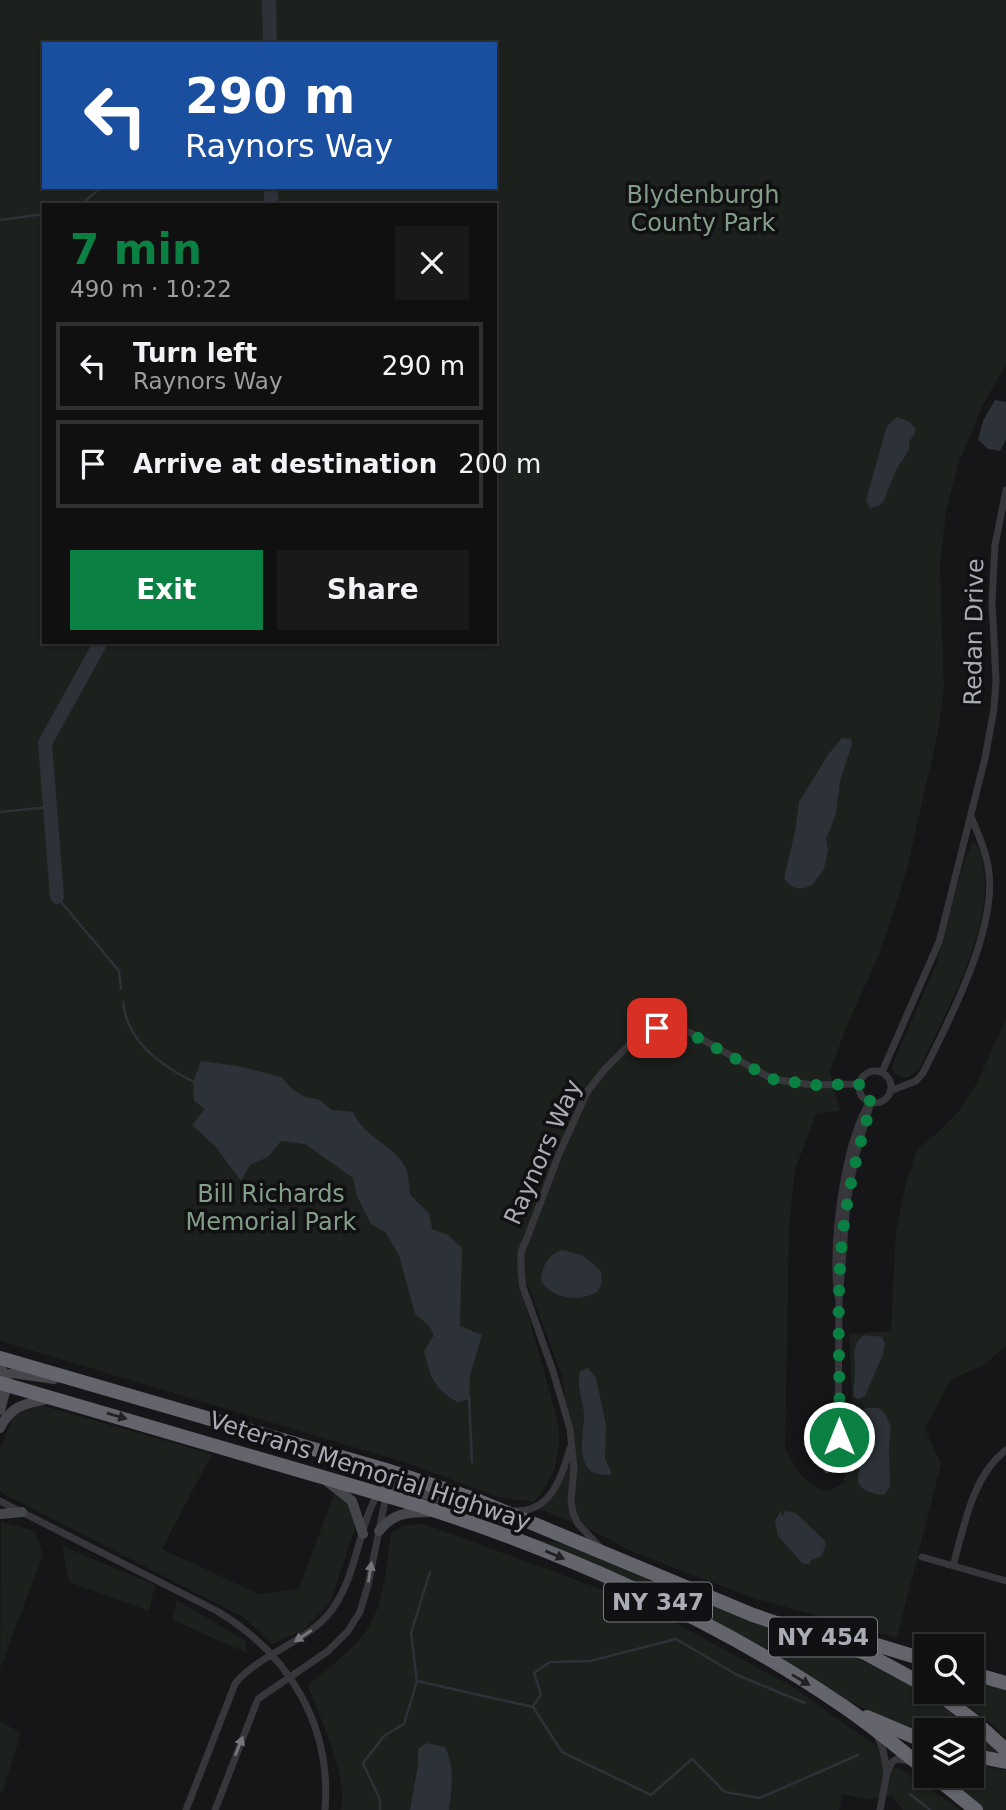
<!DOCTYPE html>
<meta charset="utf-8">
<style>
body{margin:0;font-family:"DejaVu Sans",sans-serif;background:#19191a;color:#f1f3f6;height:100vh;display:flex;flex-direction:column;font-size:26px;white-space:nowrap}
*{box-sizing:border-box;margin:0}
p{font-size:23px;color:#9c9d9f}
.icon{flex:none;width:38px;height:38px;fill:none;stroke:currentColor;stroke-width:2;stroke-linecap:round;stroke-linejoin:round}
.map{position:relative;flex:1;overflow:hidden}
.sheet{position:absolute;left:42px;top:203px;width:455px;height:441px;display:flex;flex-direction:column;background:#101011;border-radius:0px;box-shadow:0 2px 5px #0004,0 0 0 2px #303031}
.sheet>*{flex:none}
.top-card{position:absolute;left:42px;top:42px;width:455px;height:147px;border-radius:0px;box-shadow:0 2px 5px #0004,0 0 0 2px #303031;background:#1a4fa0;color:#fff;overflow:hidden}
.tools{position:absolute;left:914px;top:1634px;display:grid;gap:14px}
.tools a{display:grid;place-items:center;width:70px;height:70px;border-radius:0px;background:#101011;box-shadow:0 2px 5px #0004,0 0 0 2px #303031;font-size:35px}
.pin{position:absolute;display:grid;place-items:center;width:60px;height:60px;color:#fff;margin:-30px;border-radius:14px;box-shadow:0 4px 10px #0006}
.me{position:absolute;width:77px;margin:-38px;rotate:0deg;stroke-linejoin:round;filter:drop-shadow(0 0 5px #0008)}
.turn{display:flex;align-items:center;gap:24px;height:147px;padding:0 28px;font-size:32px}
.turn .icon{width:91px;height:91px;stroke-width:2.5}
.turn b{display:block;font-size:49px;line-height:60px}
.round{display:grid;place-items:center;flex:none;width:74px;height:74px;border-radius:0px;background:#19191a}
.overview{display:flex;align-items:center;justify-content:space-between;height:119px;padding:0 28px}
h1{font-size:42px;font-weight:700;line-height:52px;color:#0b8043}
.primary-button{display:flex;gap:14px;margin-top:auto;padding:14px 28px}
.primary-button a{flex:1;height:80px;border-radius:0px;background:#0b8043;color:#fff;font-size:28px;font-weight:700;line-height:80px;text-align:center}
.primary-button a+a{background:#19191a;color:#f1f3f6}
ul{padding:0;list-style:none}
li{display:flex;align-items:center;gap:21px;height:88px;margin:0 14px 10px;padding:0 14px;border:4px solid #303031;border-radius:0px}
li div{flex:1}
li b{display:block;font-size:26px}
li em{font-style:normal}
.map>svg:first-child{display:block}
.green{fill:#1c211d;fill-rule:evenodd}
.water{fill:#2d3239}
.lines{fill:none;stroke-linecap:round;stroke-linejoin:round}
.stream{stroke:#2d3239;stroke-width:2.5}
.river{stroke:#2d3239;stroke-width:14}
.street{stroke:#37373b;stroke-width:7}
.secondary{stroke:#45464b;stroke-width:10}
.highway{stroke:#63646c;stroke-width:14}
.oneway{fill:#212124}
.oneway2{fill:#76777e}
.route{stroke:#0b8043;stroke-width:12;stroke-dasharray:0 21.6}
.labels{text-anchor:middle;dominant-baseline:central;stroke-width:7;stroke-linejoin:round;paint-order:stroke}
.shield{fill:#111012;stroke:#7b7c84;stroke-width:2}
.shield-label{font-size:23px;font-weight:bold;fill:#a9abb5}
.park-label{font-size:24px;fill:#829e88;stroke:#111012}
.street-label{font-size:24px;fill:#a9abb5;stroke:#111012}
</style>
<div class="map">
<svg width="1006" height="1810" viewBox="0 0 1006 1810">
<rect width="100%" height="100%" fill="#161517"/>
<path class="green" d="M0,0H1006V365L985,401L959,462L946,511L940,566L944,689L938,732L908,865L895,908L879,955L845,1030L830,1073L840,1111L817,1113L795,1169L789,1229L785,1448C795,1467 806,1488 829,1491L843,1483C858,1436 851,1383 849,1334L891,1331L896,1230L906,1183L917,1149L937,1133L959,1111L977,1083L1006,1019V1346L984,1365L951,1379L925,1429L941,1464L897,1638L750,1597L633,1552L583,1526L575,1510V1467L562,1376L519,1262L520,1285L558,1422C562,1453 555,1479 534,1502L498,1497L410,1464L0,1341ZM44,44H495V187H44ZM44,205H495V642H44Z
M973,841C979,846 980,851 982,860C997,925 947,1007 921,1066C913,1076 905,1082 893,1072L892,1066L936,965L964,861Z
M40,1405L212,1454L162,1549L259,1594L299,1589L334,1494L352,1507L355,1528L330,1603L303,1630L272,1644L243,1617L4,1494L0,1490V1449L13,1416Z
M570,1457L575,1524L539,1509Z
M1,1522L35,1531L43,1555L0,1669Z
M424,1524L639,1603L793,1687L879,1748L885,1769L899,1768L961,1810H903L892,1796L868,1799L843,1794L839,1810H449L452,1787L418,1749V1764L410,1810H341C348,1775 320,1719 308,1685C330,1666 360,1646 373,1619C385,1593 387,1561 391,1533L404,1525Z
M536,1539L568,1545L861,1660L917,1689L954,1713L1005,1757L971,1749V1731H926V1735L884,1719L841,1697L768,1649L683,1606Z
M62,1546L155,1585L149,1611L69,1582Z
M177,1600L246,1641L247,1653L172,1620Z
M971,1679L1006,1688V1738L988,1721L949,1692H971Z
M0,1721L21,1733L3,1791H0Z
M971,1764L1006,1770V1810H983L942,1776H971Z"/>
<path class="water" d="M995,400L1006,402V439L1000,451L988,449L978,440L983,421Z
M897,417L910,422L915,428V433L909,442V450L897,468L883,502L878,506L870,508L866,500L887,426Z
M842,738L851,739L852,744L840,781L836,814L826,839L828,850L824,869L812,885C801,891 790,889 784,878L795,832L799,802L828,755Z
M201,1061L238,1066L281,1077L293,1090L305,1097L318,1099L332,1110L353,1112C363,1137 393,1144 406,1168C409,1175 409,1187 410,1195L429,1213L432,1229L448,1235L462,1248L460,1326L482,1335L470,1375L469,1399L458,1402C434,1390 430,1376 424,1351L434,1335L429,1326L415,1314L399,1255L385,1232L371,1224L357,1196L353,1178L305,1144L281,1141L268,1157L250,1165L241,1181L215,1146L192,1125L205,1109L194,1101L193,1082Z
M563,1250L584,1256L601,1271L602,1282L597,1292C581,1302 550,1300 541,1280C542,1267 549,1252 563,1250Z
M865,1335L882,1337L885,1344L883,1354L865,1396L858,1399L854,1397C852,1386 856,1377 855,1367C854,1354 852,1343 865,1335Z
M588,1368L596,1378L606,1425L605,1458L611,1472L610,1475C603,1475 593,1474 589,1469C577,1457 584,1430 584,1415C583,1400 576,1385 580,1371Z
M866,1408H878L884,1412L891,1426L889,1446L890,1486L884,1495C836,1491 869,1459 867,1440C867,1430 861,1422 858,1413Z
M781,1511L782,1517L785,1511L796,1513L825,1541L826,1545L821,1556L810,1561V1564H803L778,1536L775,1521Z
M427,1743L445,1747C455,1767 452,1788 449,1810H410L418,1764V1749Z"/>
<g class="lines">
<path class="stream" d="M80,205L102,187
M0,220L44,214
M0,812L50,807
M57,897L119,971L121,989
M123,1002C127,1042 161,1066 196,1083
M469,1397L472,1462
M417,1681L533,1707L562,1752L651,1795L692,1759L725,1792L760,1798L858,1755
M533,1706L541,1695L534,1673L550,1662L590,1661L676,1639L737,1675L805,1703
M910,1794L930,1810
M380,1810V1800L363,1763L384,1736L404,1724L417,1681L411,1633L430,1572"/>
<path class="river" d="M269,0L270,44
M271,187V205
M57,897L45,743L101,642"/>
<path class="street" d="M859 1087a16 16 0 1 1 32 0a16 16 0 1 1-32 0Z
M882,1072L939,942L985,758L994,709L996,680L992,602L995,545L1006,490
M890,1091L916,1081L923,1073C949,1021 996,931 989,873C987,854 979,835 971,817
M870,1102C844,1139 829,1257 839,1301L847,1203L855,1158L871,1102
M827,1470L838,1447L839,1301
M0,1501L217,1611C289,1654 332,1725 325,1810
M513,1511C551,1513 561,1478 570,1448
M599,1546L578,1524L573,1513L571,1500L574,1468L570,1429L553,1371L523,1287L521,1270V1252L527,1238L559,1154L587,1092L605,1069L638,1036L653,1029L672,1027L691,1033L772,1079L813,1085L859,1084
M922,1557L1006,1581
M953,1566C964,1527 972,1476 1006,1450
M876,1733L883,1750L887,1772
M186,1810L235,1684C254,1658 302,1643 326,1617C357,1583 356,1532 378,1493
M215,1810L258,1699L328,1651L348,1631L360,1612L368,1585L386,1496
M880,1810L887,1773L892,1762L897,1759L910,1761"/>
<path class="secondary" d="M0,1363L7,1385L0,1410
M0,1377L13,1373L54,1379
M0,1428C11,1404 29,1403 52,1398
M328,1482L352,1501L363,1534
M378,1493L388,1485H398L488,1515L512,1520
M0,1514L22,1512
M379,1531C393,1513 407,1512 429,1512"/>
<path class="highway" d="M0,1358L386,1470L474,1499L753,1615L865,1653L926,1686
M0,1383L418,1505C561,1551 712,1617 837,1702C868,1722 897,1747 926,1770
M831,1631L926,1660
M971,1673L1006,1683
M936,1692L973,1720L1006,1750
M867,1717L926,1742
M971,1755L1006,1762
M934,1776L976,1810"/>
</g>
<defs><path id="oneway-solid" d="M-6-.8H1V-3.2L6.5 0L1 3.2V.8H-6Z" transform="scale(1.75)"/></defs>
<g class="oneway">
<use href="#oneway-solid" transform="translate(117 1416) rotate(16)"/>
<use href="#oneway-solid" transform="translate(555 1555) rotate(23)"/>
<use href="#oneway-solid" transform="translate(801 1680) rotate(31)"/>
</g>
<g class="oneway2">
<use href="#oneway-solid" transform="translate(370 1572) rotate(-81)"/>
<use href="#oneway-solid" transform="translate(303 1636) rotate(146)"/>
<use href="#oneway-solid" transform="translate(239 1746) rotate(-68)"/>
</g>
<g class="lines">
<path class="route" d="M657,1028L672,1027L684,1030L772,1079L813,1085L859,1084L860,1094L872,1102C859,1146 848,1188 843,1233C835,1301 841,1369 839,1437"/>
</g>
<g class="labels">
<g class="shield">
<rect x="604" y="1582.5" width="108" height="39" rx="5"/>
<rect x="769" y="1617.5" width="108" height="39" rx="5"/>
</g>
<g class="shield-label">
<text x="658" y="1602">NY 347</text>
<text x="823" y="1637">NY 454</text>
</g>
<g class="park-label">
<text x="703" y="195">Blydenburgh<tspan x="703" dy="28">County Park</tspan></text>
<text x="271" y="1194">Bill Richards<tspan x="271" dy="28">Memorial Park</tspan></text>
</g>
<g class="street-label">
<text transform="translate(974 632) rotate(-89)">Redan Drive</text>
<text transform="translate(543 1152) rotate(-66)">Raynors Way</text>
<text transform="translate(370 1471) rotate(18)">Veterans Memorial Highway</text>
</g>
</g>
</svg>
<div class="tools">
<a><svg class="icon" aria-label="search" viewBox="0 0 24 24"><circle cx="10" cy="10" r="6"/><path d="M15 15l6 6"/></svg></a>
<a><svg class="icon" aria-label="layers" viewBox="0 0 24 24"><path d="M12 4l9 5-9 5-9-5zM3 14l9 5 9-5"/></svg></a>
</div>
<div class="pin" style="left:657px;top:1028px;background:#d93025"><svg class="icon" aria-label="arrive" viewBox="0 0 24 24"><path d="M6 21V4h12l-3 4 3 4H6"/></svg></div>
<svg class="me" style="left:839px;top:1437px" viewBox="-20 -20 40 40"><circle r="17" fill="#0b8043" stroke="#fff" stroke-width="3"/><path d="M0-11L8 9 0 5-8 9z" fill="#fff"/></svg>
<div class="top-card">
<div class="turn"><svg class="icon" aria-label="left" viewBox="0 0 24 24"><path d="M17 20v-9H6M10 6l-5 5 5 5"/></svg><div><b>290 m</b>Raynors Way</div></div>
</div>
<section class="sheet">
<div class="overview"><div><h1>7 min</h1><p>490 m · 10:22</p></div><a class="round"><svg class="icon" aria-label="close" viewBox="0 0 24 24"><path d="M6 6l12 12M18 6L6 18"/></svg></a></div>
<ul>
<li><svg class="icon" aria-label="left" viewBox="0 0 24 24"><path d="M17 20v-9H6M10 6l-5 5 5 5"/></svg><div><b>Turn left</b><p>Raynors Way</p></div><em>290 m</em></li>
<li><svg class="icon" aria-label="arrive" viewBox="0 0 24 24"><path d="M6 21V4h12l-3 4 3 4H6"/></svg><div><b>Arrive at destination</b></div><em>200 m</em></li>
</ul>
<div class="primary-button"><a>Exit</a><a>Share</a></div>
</section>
</div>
